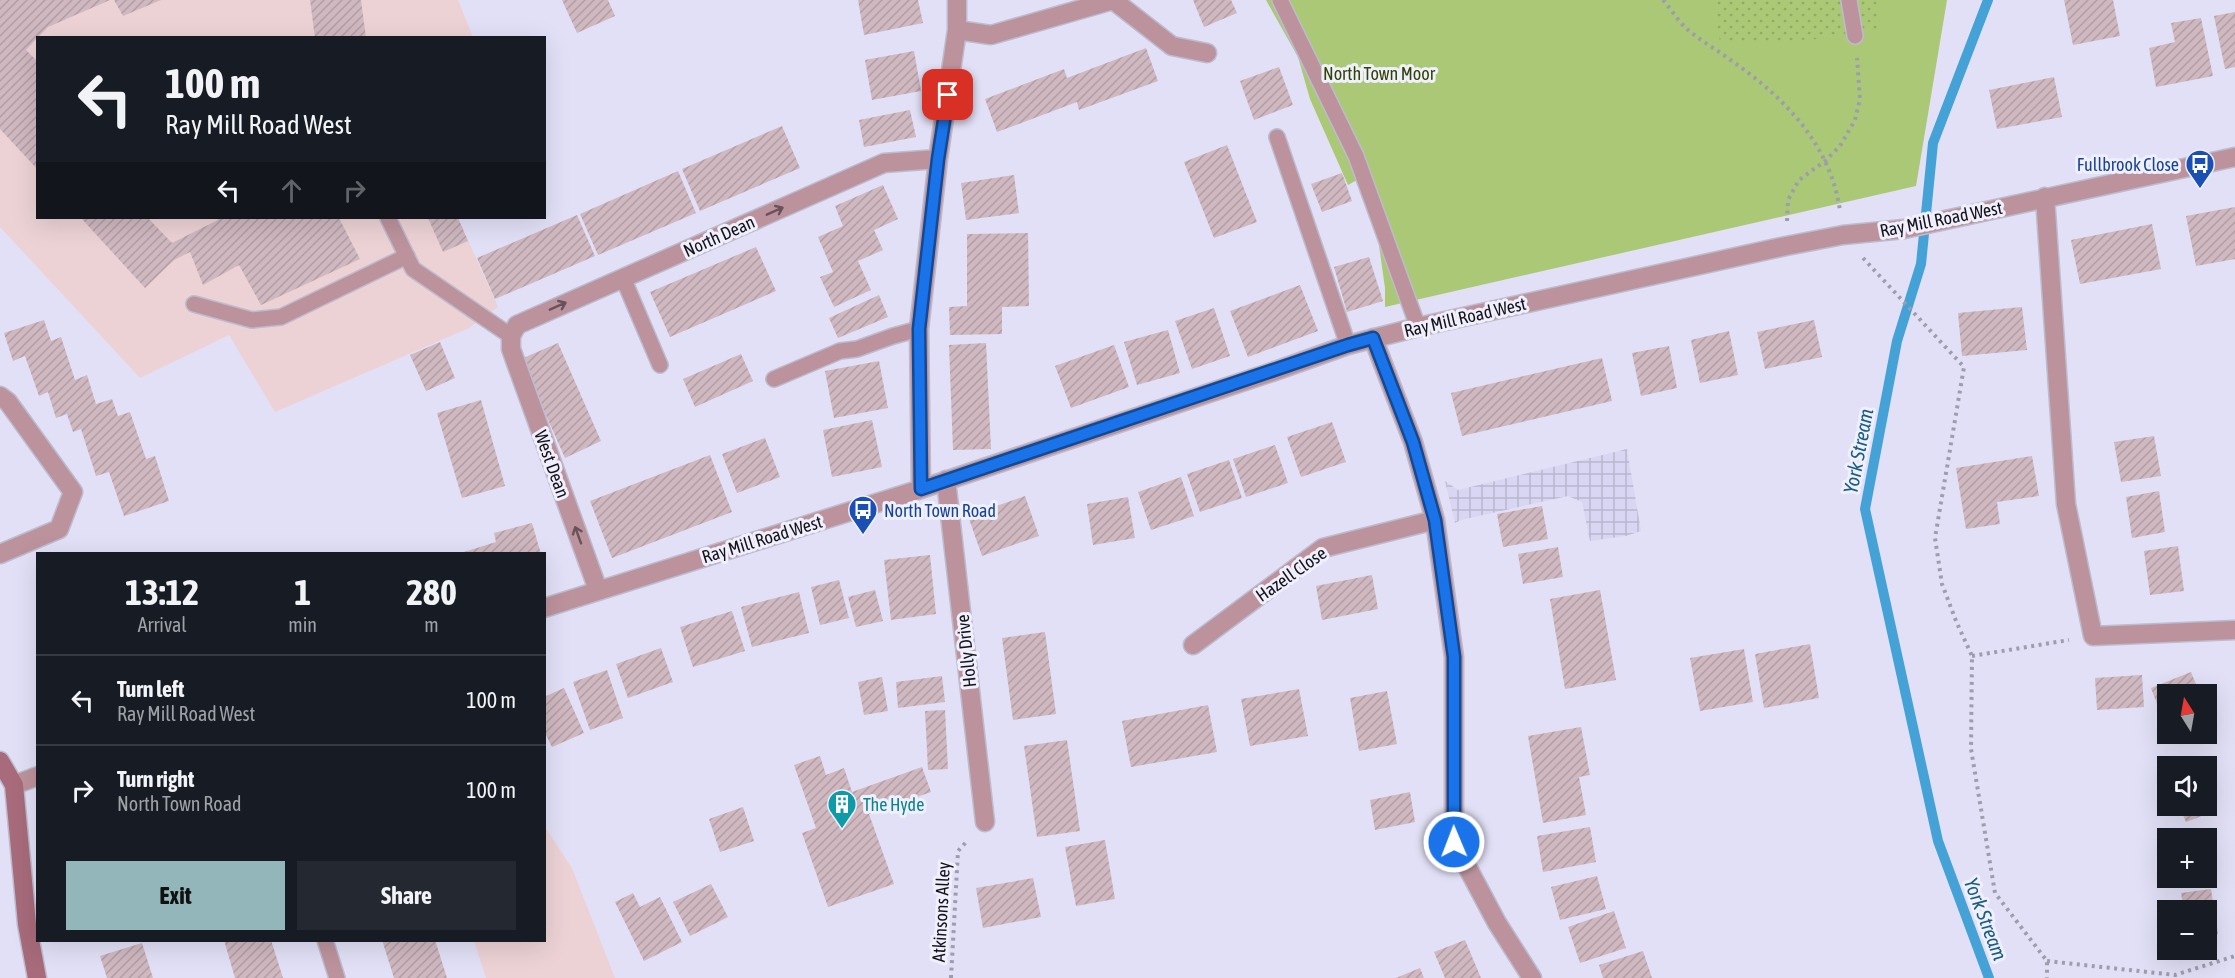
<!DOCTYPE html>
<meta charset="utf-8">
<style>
body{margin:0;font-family:"Asap Condensed",sans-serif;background:#242831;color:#f1f3f6;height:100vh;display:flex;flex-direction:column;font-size:22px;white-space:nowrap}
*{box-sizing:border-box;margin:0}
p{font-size:20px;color:#9ea1a6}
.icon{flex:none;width:33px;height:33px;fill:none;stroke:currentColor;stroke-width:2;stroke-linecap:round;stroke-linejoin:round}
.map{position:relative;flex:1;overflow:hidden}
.sheet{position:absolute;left:36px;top:552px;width:510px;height:390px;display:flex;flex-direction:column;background:#171b24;border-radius:0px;box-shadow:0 6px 24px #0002}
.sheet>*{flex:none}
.banner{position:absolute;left:36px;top:36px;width:510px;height:183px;border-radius:0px;box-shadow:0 6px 24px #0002;background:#171b24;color:#f1f3f6;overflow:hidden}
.needle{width:39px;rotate:349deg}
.tools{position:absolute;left:2157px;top:684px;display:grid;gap:12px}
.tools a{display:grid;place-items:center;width:60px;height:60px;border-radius:0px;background:#171b24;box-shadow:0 6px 24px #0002;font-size:30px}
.pin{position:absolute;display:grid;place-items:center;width:51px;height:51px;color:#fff;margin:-26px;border-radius:12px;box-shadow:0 3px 9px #0006}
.me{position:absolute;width:66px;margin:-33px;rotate:359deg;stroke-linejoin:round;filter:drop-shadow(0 0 4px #0008)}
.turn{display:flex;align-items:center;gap:21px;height:126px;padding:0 30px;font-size:27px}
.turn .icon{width:78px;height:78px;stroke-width:2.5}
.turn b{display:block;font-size:42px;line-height:51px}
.lanes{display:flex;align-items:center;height:57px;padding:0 30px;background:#0003;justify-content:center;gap:30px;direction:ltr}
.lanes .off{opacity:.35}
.eta{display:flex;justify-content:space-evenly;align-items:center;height:102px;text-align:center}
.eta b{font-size:36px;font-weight:700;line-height:42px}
.cta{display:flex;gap:12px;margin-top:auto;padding:12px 30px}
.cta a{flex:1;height:69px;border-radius:0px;background:#93b6bb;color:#111;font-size:24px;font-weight:700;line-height:69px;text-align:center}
.cta a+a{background:#242831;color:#f1f3f6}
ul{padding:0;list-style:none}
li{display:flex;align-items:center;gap:18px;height:90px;padding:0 30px;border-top:2px solid #363941}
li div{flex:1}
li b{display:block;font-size:22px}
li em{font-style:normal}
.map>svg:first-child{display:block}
.industrial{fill:url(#industrial-grid)}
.education{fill:#ecd2d5}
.green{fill:#aac876}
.garden{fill:url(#garden-dots)}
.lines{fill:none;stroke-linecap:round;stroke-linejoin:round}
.stream{stroke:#45a2d6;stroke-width:10}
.building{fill:url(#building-hatch)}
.service-casing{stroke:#bdbbce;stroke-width:18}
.minor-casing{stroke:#bdbbce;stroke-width:21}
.secondary-casing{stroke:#bdbbce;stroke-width:21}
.path{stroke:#9e9dae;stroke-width:4;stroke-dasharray:3 4.5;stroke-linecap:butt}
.service{stroke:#bc939d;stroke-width:15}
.minor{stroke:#bc939d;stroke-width:18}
.secondary{stroke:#a76b7b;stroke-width:18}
.oneway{stroke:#68535c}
.route-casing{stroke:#114b97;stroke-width:15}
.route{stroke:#1a73e8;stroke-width:10}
.labels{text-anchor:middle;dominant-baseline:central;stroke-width:6;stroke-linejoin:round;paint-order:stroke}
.park-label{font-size:18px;fill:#314303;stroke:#f0effc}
.transit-label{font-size:18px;fill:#164399;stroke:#f0effc;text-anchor:end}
.street-label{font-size:18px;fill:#14131a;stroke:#f0effc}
.culture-label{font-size:18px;fill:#0d838f;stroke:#f0effc;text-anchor:start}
.water-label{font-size:20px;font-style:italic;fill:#195d81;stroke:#f0effc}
</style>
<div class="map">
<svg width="2235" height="978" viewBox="0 0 2235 978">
<defs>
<pattern id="industrial-grid" width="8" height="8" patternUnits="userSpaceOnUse" patternTransform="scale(1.5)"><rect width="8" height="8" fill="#d9d6f3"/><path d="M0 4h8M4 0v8" fill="none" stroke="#b9b7d0"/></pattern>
<pattern id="garden-dots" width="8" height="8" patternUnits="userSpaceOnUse" patternTransform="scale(1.5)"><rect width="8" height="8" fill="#aac876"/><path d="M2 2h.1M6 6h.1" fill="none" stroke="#91ab66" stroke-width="1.8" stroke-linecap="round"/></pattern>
<pattern id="building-hatch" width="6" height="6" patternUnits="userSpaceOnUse" patternTransform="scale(1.5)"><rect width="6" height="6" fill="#d0b8c1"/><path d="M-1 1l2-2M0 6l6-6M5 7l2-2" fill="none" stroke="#b29da5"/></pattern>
</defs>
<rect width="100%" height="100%" fill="#e2e0f6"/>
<path class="industrial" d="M1627,449L1641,531L1626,536L1590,541L1582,502L1568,496L1461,520L1455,523L1445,481L1458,490Z"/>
<path class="education" d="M0,0H458L473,37L38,38V218H458L498,307L469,328L275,412L229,335L140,378L0,227Z
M545,827L572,868L615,978H486L474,941L544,940Z"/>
<path class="green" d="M1266,0H1947L1916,186L1385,307V288L1377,231L1357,180L1348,185L1310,99L1298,57Z"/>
<path class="garden" d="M1713,0H1876L1881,29C1829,42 1774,41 1720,42Z"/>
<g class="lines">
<path class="stream" d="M1988,0L1933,143L1921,264L1897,341L1865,509L1938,841L1989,978"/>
</g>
<path class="building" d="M0,0H110L48,27L26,50L38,62V170L0,129Z
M114,0H161L123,16Z
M310,0H361L366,38H315Z
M562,0H608L615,16L577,33Z
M858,0H918L923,23L864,35Z
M1193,0H1231L1237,13L1204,27Z
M2064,0H2113L2120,36L2073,45Z
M2235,12V67L2225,69L2214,16Z
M2201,18L2213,76L2156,87L2149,48L2175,42L2171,23Z
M1146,48L1158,81L1079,110L1077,102L997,132L985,99L1064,69L1067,78Z
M914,51L921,91L872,100L865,60Z
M1279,67L1293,105L1254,120L1240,81Z
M2054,77L2062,117L1997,129L1989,90Z
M910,110L916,137L864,147L859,120Z
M782,126L800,168L700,211L682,169Z
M1227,145L1257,222L1214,238L1184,162Z
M678,171L696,213L598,255L580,214Z
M1342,173L1352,201L1322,212L1311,184Z
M1014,175L1019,213L966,220L961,183Z
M883,185L898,219L874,230L883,250L858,261L871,290L834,307L820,277L833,272L818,237L843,226L835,206Z
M2235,207V259L2196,266L2186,216Z
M577,215L595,256L495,299L477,258Z
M81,218H148L172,243L218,220L217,218H339L360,259L261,305L239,265L203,285L190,252L174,260L145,288Z
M428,218H458L468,241L443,252Z
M2152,224L2161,269L2080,284L2071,240Z
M1028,233L1029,306L1002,307V334L950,335L949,307L967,306V234Z
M756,247L776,291L670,337L650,292Z
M1369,257L1383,301L1347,312L1334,267Z
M1300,285L1318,331L1248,357L1230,311Z
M879,295L888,317L838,338L829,318Z
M2022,307L2027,350L1962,356L1958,313Z
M1214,308L1230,356L1192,369L1175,321Z
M44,320L51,341L61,337L75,380L87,375L96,404L112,399L118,416L130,412L146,459L155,456L169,501L124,516L109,472L96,476L81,429L73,432L67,414L56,418L48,392L39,396L25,356L13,361L4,333Z
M1814,320L1822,357L1765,369L1757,332Z
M1168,330L1180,373L1137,385L1124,342Z
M1729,331L1738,375L1700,383L1691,340Z
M440,342L455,378L426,391L410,355Z
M558,343L601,441L565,458L521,359Z
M986,343L991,449L953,450L949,345Z
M1114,345L1129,387L1071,408L1055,366Z
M1669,346L1677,388L1641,396L1632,353Z
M741,354L753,381L695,407L683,379Z
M1602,358L1612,401L1462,436L1451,393Z
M879,361L888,408L834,418L825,371Z
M481,400L505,486L462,498L437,413Z
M872,420L882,467L832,477L823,430Z
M1332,422L1346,462L1301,477L1287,437Z
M2154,436L2161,476L2121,482L2114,442Z
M765,438L780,477L737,493L722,454Z
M1275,445L1288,483L1246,497L1233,459Z
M710,455L732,512L612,558L590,501Z
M2032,456L2039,496L1997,502L2000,524L1966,529L1956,468Z
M1229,460L1242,498L1200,512L1187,474Z
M1181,477L1194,516L1151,530L1138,492Z
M2159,491L2165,532L2132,538L2126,497Z
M1025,496L1039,536L982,556L968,516Z
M1128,497L1135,538L1093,545L1087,504Z
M1542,506L1548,539L1503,547L1497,514Z
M532,523L541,554H464V552L496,542L494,533Z
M2178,546L2184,591L2150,595L2144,551Z
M1558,547L1563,577L1523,584L1518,554Z
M930,555L936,614L891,620L884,560Z
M1372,575L1378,609L1322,620L1316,586Z
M839,580L849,618L820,625L811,587Z
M875,590L883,621L856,627L848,597Z
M1600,590L1616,680L1565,689L1550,599Z
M799,592L809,633L752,647L741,607Z
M732,611L745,651L693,667L680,627Z
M1045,632L1056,714L1013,720L1002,638Z
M1810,644L1819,698L1764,708L1755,654Z
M661,648L673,682L628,698L616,664Z
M1744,649L1753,702L1700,711L1690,658Z
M607,670L623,718L590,730L573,682Z
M2191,672L2200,694H2168V721L2164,722L2151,688Z
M2142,675L2144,707L2097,710L2095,678Z
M942,676L945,702L898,708L896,682Z
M882,677L888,711L864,715L858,682Z
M564,688L584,733L552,747L544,731V697Z
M1299,689L1308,736L1250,746L1241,699Z
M1387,691L1397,744L1359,751L1350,698Z
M1208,705L1217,752L1131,767L1122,721Z
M945,710L948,769L928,770L925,711Z
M1581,727L1590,775L1579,777L1586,815L1543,823L1528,736Z
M1067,740L1080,831L1037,837L1024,746Z
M820,756L826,775L844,768L852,792L922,767L931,792L869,814L894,884L828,907L802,833L816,828L794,765Z
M2206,782L2217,810L2186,822L2179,806H2206Z
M1410,792L1415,822L1375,830L1370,800Z
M743,807L754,841L720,852L709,819Z
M1590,827L1596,862L1543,872L1537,836Z
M2200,829L2203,838H2169Z
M1105,840L1115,899L1076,906L1065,847Z
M2206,853L2213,872L2206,874Z
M1597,876L1606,909L1560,920L1551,887Z
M1033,878L1041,917L983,928L976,888Z
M2179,878H2194L2180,882Z
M711,884L728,917L690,936L673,902Z
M2211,889L2218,934L2206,936V910H2184L2181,893Z
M633,893L640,907L660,897L682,942L644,961L615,902Z
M1614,911L1626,948L1580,963L1568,927Z
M224,940H271L283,978H235Z
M382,940H435L447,978H394Z
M1465,940L1481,978H1445L1434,952Z
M142,943L153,978H107L100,956Z
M1643,951L1652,978H1603L1599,965Z
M1420,968L1424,978H1396Z"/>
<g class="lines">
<g class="service-casing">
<path id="service" d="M1280,0L1356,156L1418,327
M1849,0L1855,36
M1277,137L1348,345
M388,218L413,269L511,336
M623,278L660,365
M194,304L252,320L281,317L407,256
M774,379L840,351L857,349L893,336L919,329
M325,940L337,978"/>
</g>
<g class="minor-casing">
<path id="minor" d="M1113,0L1172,46L1207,53
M957,30L991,35L1113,0
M2045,197L2066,504L2093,636L2235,630
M1373,338L1413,442L1435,520L1454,657V842L1497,923L1532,978
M0,396L8,402L73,492L59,529L0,554
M946,480L985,822
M921,489L919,329L938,159L957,30V0
M598,590L511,349V336L517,325L884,163L938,159
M544,608L921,489L1278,370L1348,345L1418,327L1786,246L1843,235L1904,229L2235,157
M1193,645L1323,548L1435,520
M14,785L38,776"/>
</g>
<g class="secondary-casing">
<path id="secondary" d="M0,761L14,785L27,924L37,978"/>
</g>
<path class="path" d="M1663,0C1671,9 1678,21 1687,29C1701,41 1717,50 1732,61C1784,97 1831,145 1840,211
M1787,221L1788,200L1799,180L1825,161L1840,146L1855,120L1860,99L1857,58
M1863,258L1964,367L1935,538L1942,584L1956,621L1972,656L1971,749L1995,893L2047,961V978
M1972,656L2069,640
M2047,961L2175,975L2235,956
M951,978L958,851L968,840"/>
<use href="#service" class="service"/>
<use href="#minor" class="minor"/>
<use href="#secondary" class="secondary"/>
</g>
<defs><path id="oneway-shaft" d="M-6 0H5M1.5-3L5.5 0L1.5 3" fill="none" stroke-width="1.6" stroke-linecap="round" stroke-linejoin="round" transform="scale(1.5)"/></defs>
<g class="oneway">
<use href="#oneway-shaft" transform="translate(775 211) rotate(-24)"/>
<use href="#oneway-shaft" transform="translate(558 306) rotate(-24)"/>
<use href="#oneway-shaft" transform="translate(578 535) rotate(-110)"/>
</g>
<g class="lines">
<g class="route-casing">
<path id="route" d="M948,95L938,159L919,329L921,489L1348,345L1373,338L1413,442L1435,520L1454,657V842"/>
</g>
<use href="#route" class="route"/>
</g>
<defs>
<g id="bus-pin" transform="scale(1.5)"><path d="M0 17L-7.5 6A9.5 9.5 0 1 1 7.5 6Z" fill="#1a4fb4" stroke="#f0effc"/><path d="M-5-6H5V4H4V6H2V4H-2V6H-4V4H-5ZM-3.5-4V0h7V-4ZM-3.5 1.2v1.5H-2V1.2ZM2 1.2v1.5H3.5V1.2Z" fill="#fff"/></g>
<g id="building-pin" transform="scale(1.5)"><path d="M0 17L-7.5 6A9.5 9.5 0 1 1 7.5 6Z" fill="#0f9aa8" stroke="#f0effc"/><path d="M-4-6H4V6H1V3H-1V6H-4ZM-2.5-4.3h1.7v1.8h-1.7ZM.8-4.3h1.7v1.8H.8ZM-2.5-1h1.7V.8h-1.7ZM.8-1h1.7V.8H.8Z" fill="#fff"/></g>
</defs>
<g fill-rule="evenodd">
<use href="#bus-pin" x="2200" y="164"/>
<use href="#bus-pin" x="863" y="510"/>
<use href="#building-pin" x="842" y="804"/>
</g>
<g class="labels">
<g class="park-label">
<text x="1379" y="73">North Town Moor</text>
</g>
<g class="transit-label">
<text x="2179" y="164">Fullbrook Close</text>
<text x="884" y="510" text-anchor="start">North Town Road</text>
</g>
<g class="street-label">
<text transform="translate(1941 219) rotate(-11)">Ray Mill Road West</text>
<text transform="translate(719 236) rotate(-24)">North Dean</text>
<text transform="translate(1465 317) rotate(-13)">Ray Mill Road West</text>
<text transform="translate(552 464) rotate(70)">West Dean</text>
<text transform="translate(762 539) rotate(-17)">Ray Mill Road West</text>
<text transform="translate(1291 574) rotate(-35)">Hazell Close</text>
<text transform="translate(966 651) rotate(-96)">Holly Drive</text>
<text transform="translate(941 912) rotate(-87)">Atkinsons Alley</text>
</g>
<g class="culture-label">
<text x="863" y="804">The Hyde</text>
</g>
<g class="water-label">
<text transform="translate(1858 451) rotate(-79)">York Stream</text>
<text transform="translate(1986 919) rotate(69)">York Stream</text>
</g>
</g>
</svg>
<div class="tools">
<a><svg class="needle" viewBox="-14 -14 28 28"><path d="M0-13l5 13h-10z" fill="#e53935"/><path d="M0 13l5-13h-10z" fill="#9ea1a6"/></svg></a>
<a><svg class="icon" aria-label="sound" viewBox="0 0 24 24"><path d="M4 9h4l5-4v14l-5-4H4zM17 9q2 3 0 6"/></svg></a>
<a>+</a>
<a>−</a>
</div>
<div class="pin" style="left:948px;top:95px;background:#d93025"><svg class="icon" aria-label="arrive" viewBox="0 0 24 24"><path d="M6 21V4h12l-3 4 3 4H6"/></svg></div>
<svg class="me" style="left:1454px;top:842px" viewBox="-20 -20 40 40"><circle r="17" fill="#1a73e8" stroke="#fff" stroke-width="3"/><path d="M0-11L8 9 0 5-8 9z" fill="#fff"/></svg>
<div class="banner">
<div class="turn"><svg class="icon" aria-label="left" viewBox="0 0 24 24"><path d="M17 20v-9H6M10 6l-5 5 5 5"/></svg><div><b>100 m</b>Ray Mill Road West</div></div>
<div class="lanes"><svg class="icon" aria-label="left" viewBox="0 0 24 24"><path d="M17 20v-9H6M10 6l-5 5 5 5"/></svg><svg class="icon off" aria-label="ahead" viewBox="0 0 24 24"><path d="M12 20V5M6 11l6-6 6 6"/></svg><svg class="icon off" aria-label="right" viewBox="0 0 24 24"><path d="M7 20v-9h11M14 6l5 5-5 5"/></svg></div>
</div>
<section class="sheet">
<div class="eta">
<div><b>13:12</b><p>Arrival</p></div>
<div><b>1</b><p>min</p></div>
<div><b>280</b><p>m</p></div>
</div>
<ul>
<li><svg class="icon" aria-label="left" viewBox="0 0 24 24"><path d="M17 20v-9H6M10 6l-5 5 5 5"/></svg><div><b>Turn left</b><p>Ray Mill Road West</p></div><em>100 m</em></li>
<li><svg class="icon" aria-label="right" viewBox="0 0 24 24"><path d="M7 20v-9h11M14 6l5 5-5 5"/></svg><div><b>Turn right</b><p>North Town Road</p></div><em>100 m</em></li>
</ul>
<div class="cta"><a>Exit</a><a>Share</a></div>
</section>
</div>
